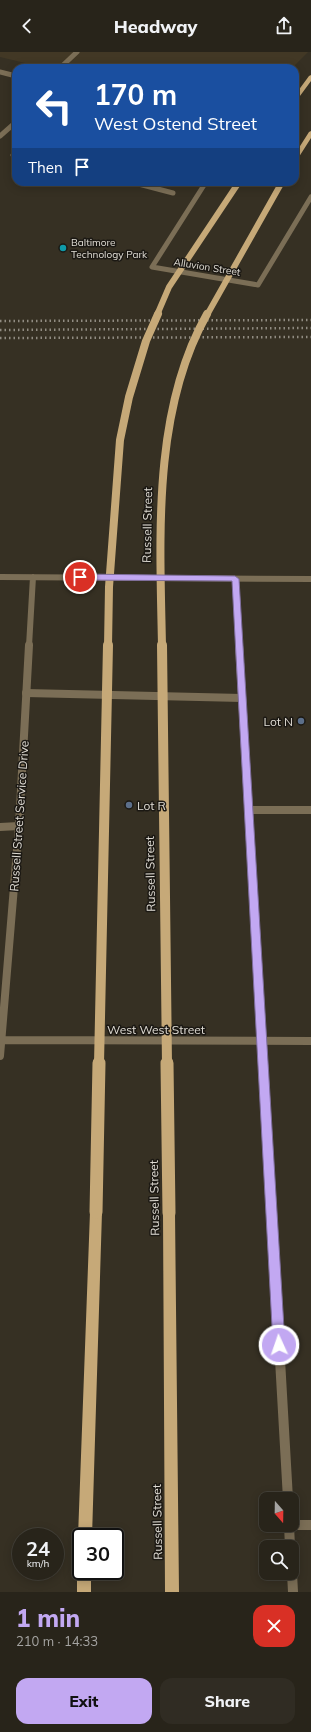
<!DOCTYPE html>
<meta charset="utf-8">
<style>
body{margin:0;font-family:Mulish,sans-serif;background:#302c23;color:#f1f3f6;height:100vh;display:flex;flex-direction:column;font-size:15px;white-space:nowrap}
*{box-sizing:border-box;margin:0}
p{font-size:13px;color:#a5a4a2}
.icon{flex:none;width:22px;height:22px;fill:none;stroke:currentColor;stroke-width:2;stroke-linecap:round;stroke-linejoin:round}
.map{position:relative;height:1540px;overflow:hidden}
.panel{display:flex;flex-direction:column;background:#28241a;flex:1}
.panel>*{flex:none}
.hud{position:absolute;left:12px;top:12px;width:287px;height:122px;border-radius:12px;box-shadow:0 2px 10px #0003,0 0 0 1px #444139;background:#1a4fa0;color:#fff;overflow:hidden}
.needle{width:26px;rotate:160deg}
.controls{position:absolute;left:259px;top:1440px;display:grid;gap:8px}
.controls a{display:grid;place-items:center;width:40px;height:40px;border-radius:8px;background:#28241a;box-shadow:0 2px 10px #0003,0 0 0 1px #444139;font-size:20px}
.speed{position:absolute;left:12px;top:1476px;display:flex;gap:8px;font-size:20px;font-weight:700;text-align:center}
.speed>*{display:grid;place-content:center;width:52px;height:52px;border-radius:50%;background:#28241a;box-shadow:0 2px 10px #0003,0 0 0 1px #444139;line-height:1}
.speed small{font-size:10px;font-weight:400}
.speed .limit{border:2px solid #111;border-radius:6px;background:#fff;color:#111}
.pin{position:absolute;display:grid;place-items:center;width:34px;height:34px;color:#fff;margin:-17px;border:2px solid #fff;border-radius:50%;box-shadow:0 1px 4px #0007}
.me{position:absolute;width:44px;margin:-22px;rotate:357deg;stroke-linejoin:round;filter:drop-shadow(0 0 3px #0008)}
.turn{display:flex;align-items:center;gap:14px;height:84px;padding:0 16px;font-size:18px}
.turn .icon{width:52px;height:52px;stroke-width:2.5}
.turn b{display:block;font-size:28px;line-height:34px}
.then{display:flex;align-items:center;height:38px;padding:0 16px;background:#0003;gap:8px;font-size:15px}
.round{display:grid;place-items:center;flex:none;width:42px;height:42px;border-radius:12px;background:#302c23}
.headline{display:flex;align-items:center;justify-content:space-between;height:68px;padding:0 16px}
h1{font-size:24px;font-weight:800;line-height:30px;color:#c2a8f2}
.action{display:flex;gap:8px;margin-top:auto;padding:8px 16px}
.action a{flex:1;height:46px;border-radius:12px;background:#c2a8f2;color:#111;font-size:16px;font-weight:800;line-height:46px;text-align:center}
.action a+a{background:#302c23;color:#f1f3f6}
header{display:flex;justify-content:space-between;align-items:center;height:52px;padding:0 16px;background:#28241a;font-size:18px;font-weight:800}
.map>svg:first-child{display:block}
.built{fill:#423825}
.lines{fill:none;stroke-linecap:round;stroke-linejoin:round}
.lane-far2{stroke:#7b6e56;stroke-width:5}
.lane-far1{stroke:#7b6e56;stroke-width:8}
.lane{stroke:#7b6e56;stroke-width:10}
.street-far3{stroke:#7b6e56;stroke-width:5}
.street-far2{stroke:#7b6e56;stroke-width:6}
.street-far1{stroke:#7b6e56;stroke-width:8}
.street{stroke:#7b6e56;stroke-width:10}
.primary{fill:#c6a978;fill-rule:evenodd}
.rail{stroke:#918c82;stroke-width:2.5;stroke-dasharray:1.5 3;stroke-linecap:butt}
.primary-bridge-far3{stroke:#c6a978;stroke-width:6}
.primary-bridge-far2{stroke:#c6a978;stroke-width:8}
.primary-bridge-far1{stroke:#c6a978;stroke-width:10}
.primary-bridge{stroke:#c6a978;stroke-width:13}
.route{fill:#c2a8f2;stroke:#7e6d9d}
.culture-dot{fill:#0f9aa8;stroke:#1b1813;stroke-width:1.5}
.service-dot{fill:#5c6f8a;stroke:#1b1813;stroke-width:1.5}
.labels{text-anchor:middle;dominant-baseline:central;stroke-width:3;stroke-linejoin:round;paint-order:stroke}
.far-poi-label{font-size:10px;fill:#e0dcd4;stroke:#1b1813;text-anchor:start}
.far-street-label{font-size:10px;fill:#e0dcd4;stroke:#1b1813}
.street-label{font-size:12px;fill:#e0dcd4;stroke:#1b1813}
.poi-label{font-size:12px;fill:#e0dcd4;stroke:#1b1813;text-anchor:end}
</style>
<header><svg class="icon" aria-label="back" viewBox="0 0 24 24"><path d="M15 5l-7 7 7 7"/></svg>Headway<svg class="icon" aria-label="share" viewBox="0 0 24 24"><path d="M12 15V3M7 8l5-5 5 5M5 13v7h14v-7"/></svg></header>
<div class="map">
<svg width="311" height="1540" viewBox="0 0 311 1540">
<rect width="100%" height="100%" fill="#363023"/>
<path class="built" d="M0,0H308L292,16H46L0,5Z"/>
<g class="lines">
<path class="lane-far2" d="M60,16L77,0
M0,84L16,70
M16,100L13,103L16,104
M131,130L173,141"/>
<path class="lane-far1" d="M26,641L242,646
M248,758H311
M0,775L19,774"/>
<path class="lane" d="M292,1473H311"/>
<path class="street-far3" d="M0,20L16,24
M206,130L152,215L258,233L311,145"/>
<path class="street-far2" d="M0,525L311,527
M235,527L239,594
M29,594L33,525"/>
<path class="street-far1" d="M239,593L263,1012
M1,988L311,989
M0,1004L19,774L29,593"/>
<path class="street" d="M263,1011L288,1447
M289,1473L290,1495
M292,1521L293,1540"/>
<path class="primary" d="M311,23V29L297,48L295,49V43L309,24Z
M311,79V86L297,108L295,109V102L309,80Z
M96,1154L100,1156L102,1160L92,1485H81V1490L78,1485L90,1160L92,1156Z
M169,1155L173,1157L175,1161L179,1540H165L163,1161L165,1157Z
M81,1513V1519H91V1540H77V1519Z"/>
<path class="rail" d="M0,269L311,268
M0,278L311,276
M0,286L311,285"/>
<path class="primary-bridge-far3" d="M157,263L169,235L239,130
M207,263L282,130"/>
<path class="primary-bridge-far2" d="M108,594L109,535L120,388L129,345L146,289L158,262
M162,594C160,486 152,359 207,262"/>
<path class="primary-bridge-far1" d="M162,593L167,1012
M99,1012L108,593"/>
<path class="primary-bridge" d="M167,1011L169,1161
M96,1160L99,1011"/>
</g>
<path class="route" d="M80,522L235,524L239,527L285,1293L283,1297L279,1299L275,1297L273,1293L232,529L80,528L76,525Z"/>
<circle class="culture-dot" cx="63" cy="196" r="4"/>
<g class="service-dot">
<circle cx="301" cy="669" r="4"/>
<circle cx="129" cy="753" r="4"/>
</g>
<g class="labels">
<g class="far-poi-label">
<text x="71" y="190">Baltimore<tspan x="71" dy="12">Technology Park</tspan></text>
</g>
<g class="far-street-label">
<text transform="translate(207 215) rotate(9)">Alluvion Street</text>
</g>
<g class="street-label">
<text transform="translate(147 473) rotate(-89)">Russell Street</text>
<text transform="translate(19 764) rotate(-86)">Russell Street Service Drive</text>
<text transform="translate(150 822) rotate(-91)">Russell Street</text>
<text x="156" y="977">West West Street</text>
<text transform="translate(154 1146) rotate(-91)">Russell Street</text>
<text transform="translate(157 1470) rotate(-91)">Russell Street</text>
</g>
<g class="poi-label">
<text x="293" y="669">Lot N</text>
<text x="137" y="753" text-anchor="start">Lot R</text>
</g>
</g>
</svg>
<div class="controls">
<a><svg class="needle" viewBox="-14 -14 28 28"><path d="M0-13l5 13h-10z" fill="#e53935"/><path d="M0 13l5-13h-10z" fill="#a5a4a2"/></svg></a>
<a><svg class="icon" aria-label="search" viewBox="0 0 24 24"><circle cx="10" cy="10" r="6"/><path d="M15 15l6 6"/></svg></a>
</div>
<div class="speed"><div>24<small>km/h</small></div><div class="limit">30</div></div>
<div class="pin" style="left:80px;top:525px;background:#d93025"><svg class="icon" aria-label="arrive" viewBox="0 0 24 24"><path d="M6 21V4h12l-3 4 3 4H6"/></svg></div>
<svg class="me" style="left:279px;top:1293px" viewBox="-20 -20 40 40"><circle r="17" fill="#c2a8f2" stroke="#fff" stroke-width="3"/><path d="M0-11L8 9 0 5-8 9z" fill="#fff"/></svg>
<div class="hud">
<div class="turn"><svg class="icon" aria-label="left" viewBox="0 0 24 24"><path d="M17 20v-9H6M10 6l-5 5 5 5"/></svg><div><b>170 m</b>West Ostend Street</div></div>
<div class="then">Then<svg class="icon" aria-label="arrive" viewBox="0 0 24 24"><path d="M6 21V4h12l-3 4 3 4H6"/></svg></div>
</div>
</div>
<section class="panel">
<div class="headline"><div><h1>1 min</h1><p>210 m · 14:33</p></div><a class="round" style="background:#d93025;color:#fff"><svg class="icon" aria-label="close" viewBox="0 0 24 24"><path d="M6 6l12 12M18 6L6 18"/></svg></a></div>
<div class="action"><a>Exit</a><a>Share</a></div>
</section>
